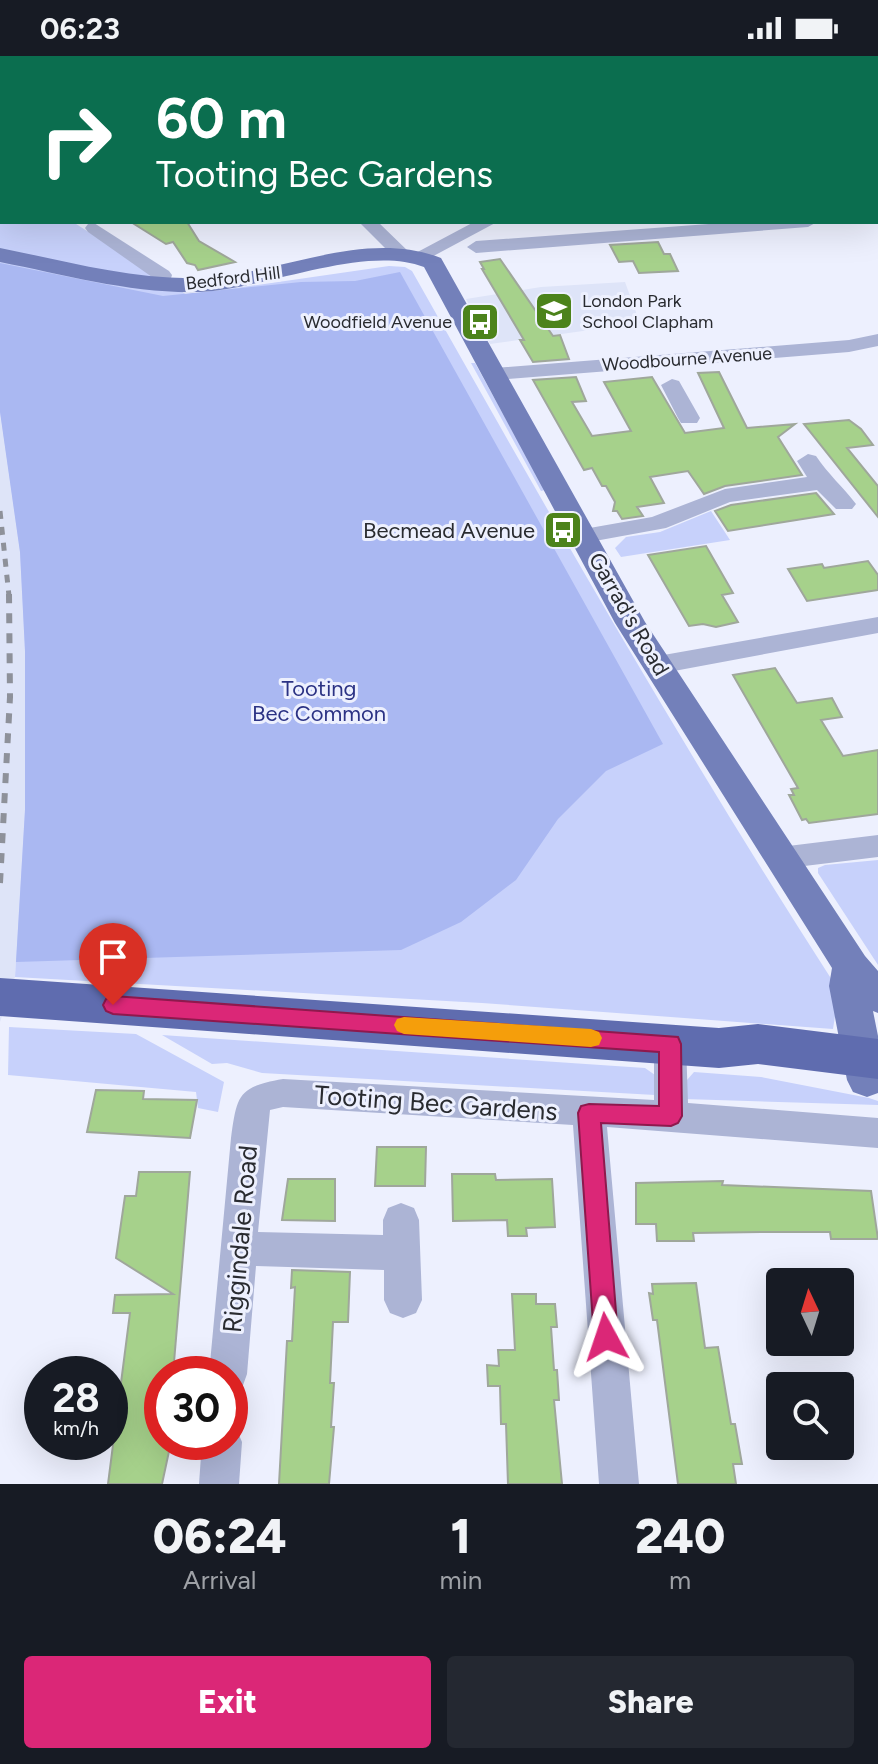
<!DOCTYPE html>
<style>
body{margin:0;font-family:Figtree,sans-serif;background:#242831;color:#f1f3f6;height:100vh;display:flex;flex-direction:column;font-size:30px;white-space:nowrap}
*{box-sizing:border-box;margin:0}
p{font-size:26px;color:#9ea1a6}
.icon{flex:none;width:44px;height:44px;fill:none;stroke:currentColor;stroke-width:2;stroke-linecap:round;stroke-linejoin:round}
.map{position:relative;height:1428px;overflow:hidden}
.side{display:flex;flex-direction:column;background:#171b24;flex:1}
.side>*{flex:none}
.guide{position:absolute;left:0px;top:0px;width:878px;height:168px;box-shadow:0 8px 32px #0002;background:#0b6e4f;color:#fff;overflow:hidden}
.needle{width:52px;rotate:356deg}
.tools{position:absolute;left:766px;top:1212px;display:grid;gap:16px}
.tools a{display:grid;place-items:center;width:88px;height:88px;border-radius:8px;background:#171b24;box-shadow:0 8px 32px #0002;font-size:40px}
.speed{position:absolute;left:24px;top:1300px;display:flex;gap:16px;font-size:40px;font-weight:700;text-align:center}
.speed>*{display:grid;place-content:center;width:104px;height:104px;border-radius:50%;background:#171b24;box-shadow:0 8px 32px #0002;line-height:1}
.speed small{font-size:20px;font-weight:400}
.speed .limit{border:12px solid #d22;background:#fff;color:#111}
.pin{position:absolute;display:grid;place-items:center;width:68px;height:68px;color:#fff;margin:-82px -34px;border-radius:50% 50% 50% 0;rotate:-45deg;box-shadow:0 0 8px #0007}
.pin .icon{rotate:45deg}
.me{position:absolute;width:88px;margin:-44px;rotate:355deg;stroke-linejoin:round;filter:drop-shadow(0 0 6px #0008)}
.turn{display:flex;align-items:center;gap:28px;height:168px;padding:0 24px;font-size:36px}
.turn .icon{width:104px;height:104px;stroke-width:2.5}
.turn b{display:block;font-size:56px;line-height:68px}
.eta{display:flex;justify-content:space-evenly;align-items:center;height:136px;text-align:center}
.eta b{font-size:48px;font-weight:800;line-height:56px}
.action{display:flex;gap:16px;margin-top:auto;padding:16px 24px}
.action a{flex:1;height:92px;border-radius:8px;background:#db2777;color:#fff;font-size:32px;font-weight:800;line-height:92px;text-align:center}
.action a+a{background:#242831;color:#f1f3f6}
.status{display:flex;justify-content:space-between;align-items:center;height:56px;padding:0 40px;background:#171b24;direction:ltr}
.status svg{height:22px;fill:currentColor}
.map>svg:first-child{display:block}
.built{fill:#dee4f8}
.green{fill:#c7d1fb}
.forest{fill:#aab8f2}
.building{fill:#a6d18b;stroke:#9fa79b;stroke-width:2}
.lines{fill:none;stroke-linecap:round;stroke-linejoin:round}
.minor{fill:#acb4d5;fill-rule:evenodd}
.major{fill:#7380ba;fill-rule:evenodd}
.highway{fill:#5f6caf;fill-rule:evenodd}
.rail-far1{stroke:#8e919a;stroke-width:5;stroke-dasharray:8 8;stroke-linecap:butt}
.rail{stroke:#8e919a;stroke-width:6;stroke-dasharray:10 10;stroke-linecap:butt}
.route{fill:#db2777;stroke:#8e194d;stroke-width:2}
.slow{fill:#f59e0b}
.labels{text-anchor:middle;dominant-baseline:central;stroke-width:6;stroke-linejoin:round;paint-order:stroke}
.far-street-label{font-size:18px;fill:#292b30;stroke:#edf0fe}
.far-poi-label{font-size:18px;fill:#292b30;stroke:#edf0fe;text-anchor:start}
.poi-label{font-size:22px;fill:#292b30;stroke:#edf0fe;text-anchor:end}
.street-label{font-size:22px;fill:#292b30;stroke:#edf0fe}
.park-label{font-size:22px;fill:#2b3284;stroke:#edf0fe}
.near-street-label{font-size:26px;fill:#292b30;stroke:#edf0fe}
</style>
<div class="status"><b>06:23</b><svg viewBox="0 0 49 12"><path d="M0 12V9h3v3zM5 12V6h3v6zM10 12V3h3v9zM15 12V0h3v12zM26 1h20v11H26zM47 4h2v5h-2z"/></svg></div>
<div class="map">
<svg width="878" height="1428" viewBox="0 0 878 1428">
<rect width="100%" height="100%" fill="#edf0fe"/>
<path class="built" d="M625,226L640,267L490,288L466,243L541,231Z
M0,357L20,496L25,595V754L15,921L0,966Z"/>
<path class="green" d="M0,114L2,166H73L187,239L389,210L405,211L412,215C549,458 687,700 839,935L833,973L482,947L15,921L25,754V595L20,496L0,356Z
M471,307H475L545,434L541,435Z
M711,455L730,484L621,501L615,492L626,481L660,476Z
M878,804V909L818,817V812L825,809Z
M9,971L136,978L224,1026L218,1056L198,1052L196,1036L8,1019Z
M162,979L645,1012L655,1019V1039L262,1017L227,1007L212,1008Z
M694,1016L761,1021L869,1042L878,1045V1049L684,1043L687,1024Z"/>
<path class="forest" d="M0,207L163,240L301,226L355,225L400,216L663,688L606,715L558,763L516,824L461,866L401,894L16,906L25,754V595L20,496L0,356Z"/>
<path class="building" d="M131,166H187L199,185L235,206L198,214L195,209L187,207L173,186L166,188Z
M658,186L664,198H670L678,215L639,217L633,205L619,206L610,189Z
M500,203L553,280L560,279L569,303L533,306L520,284H524L482,213H484L480,206Z
M719,316L747,372L795,368L778,381L802,419L725,430L704,438L688,415L650,421L664,447L637,451L643,460L622,463L617,455H613L615,446L606,430H602L592,412L584,414L533,324L576,321L586,345L572,346L592,380L631,375L604,326L652,321L685,377L724,372L698,317Z
M849,364L861,373L873,389L847,392L878,430V461L804,368Z
M816,437L834,458L728,475L715,455L731,449Z
M706,490L733,537L722,539L738,566L716,571L703,568L689,570L648,499Z
M868,505L878,519V534L807,545L788,513L822,508L824,512Z
M775,612L797,647L832,642L842,661L821,664L843,700L878,694V758L809,767L806,763L802,764L789,739H794L791,733L798,732L733,619Z
M96,1034L144,1035L143,1043L197,1044L190,1082L87,1076Z
M377,1091H426L425,1130H375Z
M139,1116H190L173,1318H162V1386H171L162,1428H108L130,1257H113L115,1239L173,1238L116,1202L125,1140H136Z
M452,1118H495L496,1124L552,1123L555,1171L526,1172L527,1180H508L507,1164L453,1165Z
M288,1123H335V1165L282,1164Z
M723,1125L722,1129L871,1135L878,1183H831L830,1176H761L693,1177L694,1185H657L656,1168H636V1127Z
M292,1214L350,1216L348,1266H333L330,1327H334L331,1371H334L329,1428H279L287,1285H292L295,1231L291,1232Z
M696,1227L705,1292L718,1291L731,1368H735L742,1408H733L736,1428H678L657,1264H653L649,1237L653,1238L652,1228Z
M512,1238H536V1248H555L557,1271H551L554,1314H557L559,1344H554L562,1428H508L506,1368H501L500,1330H488L487,1309L499,1310L498,1294H515Z"/>
<g class="lines">
<path class="minor" d="M229,0H246L248,2H231Z
M380,0H396L378,2Z
M665,0H681L663,2Z
M876,52H878V62H876Z
M876,88H878V98H876Z
M876,141H878V151H876Z
M359,166H378L410,197L408,201H394Z
M474,166H497L426,204L419,206L410,200Z
M736,166H817L808,171L476,197L467,191L476,185Z
M94,167L169,215L172,219L168,232H154L152,221L88,176L85,172L88,168Z
M878,278V290L849,296L495,324L485,318L495,312L849,284Z
M672,323L679,325L700,362L697,367H681L678,362L661,329Z
M808,398L816,400C828,418 843,431 856,448L852,453H836L817,434L730,446L666,472L584,487L576,485L572,480L576,475L584,473L652,461L725,433L807,421L797,405Z
M878,561V577L658,618L649,615L645,609L649,603L658,600Z
M878,779V801L780,813L770,810L765,802L770,794L780,791Z
M670,974L682,978L686,988L688,1047L878,1062V1092L607,1071L639,1428H599L573,1069L283,1051L270,1054L258,1176L383,1179V1164L388,1152L401,1147L414,1152L419,1164L422,1244L416,1257L403,1262L390,1257L384,1244V1214L256,1210L247,1318L242,1332L230,1336V1318H209L231,1082C237,1039 238,1031 283,1023L654,1044V988L658,978Z
M230,1369L236,1372L242,1386L239,1428H199L202,1386H230Z"/>
<path class="major" d="M0,192C66,205 132,224 200,222C280,219 362,172 441,202L645,566L865,900L878,915V957L873,955L878,980V1037L867,1041L853,1036L847,1024L829,930L832,912L615,567L424,211C364,188 266,233 200,236C133,238 66,219 0,206Z"/>
<path class="highway" d="M0,922L719,972L758,968L878,983V1023L758,1008L719,1012L0,960Z"/>
<path class="rail-far1" d="M0,455L9,540"/>
<path class="rail" d="M0,827L10,641L9,538"/>
</g>
<path class="route" d="M113,940L678,981L681,988L682,1060L678,1067L671,1070L601,1067L618,1281L615,1289L606,1293L597,1289L594,1281L578,1057L581,1050L589,1048L659,1050V996L113,958L106,955L103,949L106,943Z"/>
<path class="slow" d="M404,961L591,973L599,976L602,982L599,989L591,991L404,978L397,975L394,969L397,963Z"/>
<defs>
<g id="school-square" transform="scale(2)"><rect x="-9" y="-9" width="18" height="18" rx="4" fill="#4c831b" stroke="#edf0fe"/><path d="M0-5L7-2L0 1L-7-2ZM-4 1L0 2.5L4 1V4Q0 6-4 4Z" fill="#fff"/></g>
<g id="bus-square" transform="scale(2)"><rect x="-9" y="-9" width="18" height="18" rx="4" fill="#4c831b" stroke="#edf0fe"/><path d="M-5-6H5V4H4V6H2V4H-2V6H-4V4H-5ZM-3.5-4V0h7V-4ZM-3.5 1.2v1.5H-2V1.2ZM2 1.2v1.5H3.5V1.2Z" fill="#fff"/></g>
</defs>
<g fill-rule="evenodd">
<use href="#school-square" x="554" y="255"/>
<use href="#bus-square" x="480" y="266"/>
<use href="#bus-square" x="563" y="474"/>
</g>
<g class="labels">
<g class="far-street-label">
<text transform="translate(233 222) rotate(-7)">Bedford Hill</text>
<text transform="translate(687 303) rotate(-4)">Woodbourne Avenue</text>
</g>
<g class="far-poi-label">
<text x="582" y="245">London Park<tspan x="582" dy="21">School Clapham</tspan></text>
<text x="452" y="266" text-anchor="end">Woodfield Avenue</text>
</g>
<g class="poi-label">
<text x="535" y="474">Becmead Avenue</text>
</g>
<g class="street-label">
<text transform="translate(629 558) rotate(60)">Garrad's Road</text>
</g>
<g class="park-label">
<text x="319" y="632">Tooting<tspan x="319" dy="25">Bec Common</tspan></text>
</g>
<g class="near-street-label">
<text transform="translate(436 1047) rotate(4)">Tooting Bec Gardens</text>
<text transform="translate(240 1183) rotate(-85)">Riggindale Road</text>
</g>
</g>
</svg>
<div class="tools">
<a><svg class="needle" viewBox="-14 -14 28 28"><path d="M0-13l5 13h-10z" fill="#e53935"/><path d="M0 13l5-13h-10z" fill="#9ea1a6"/></svg></a>
<a><svg class="icon" aria-label="search" viewBox="0 0 24 24"><circle cx="10" cy="10" r="6"/><path d="M15 15l6 6"/></svg></a>
</div>
<div class="speed"><div>28<small>km/h</small></div><div class="limit">30</div></div>
<div class="pin" style="left:113px;top:949px;background:#d93025"><svg class="icon" aria-label="arrive" viewBox="0 0 24 24"><path d="M6 21V4h12l-3 4 3 4H6"/></svg></div>
<svg class="me" style="left:606px;top:1281px" viewBox="-20 -20 40 40"><path d="M0-17L14 15 0 8-14 15z" fill="#db2777" stroke="#fff" stroke-width="4"/></svg>
<div class="guide">
<div class="turn"><svg class="icon" aria-label="right" viewBox="0 0 24 24"><path d="M7 20v-9h11M14 6l5 5-5 5"/></svg><div><b>60 m</b>Tooting Bec Gardens</div></div>
</div>
</div>
<section class="side">
<div class="eta">
<div><b>06:24</b><p>Arrival</p></div>
<div><b>1</b><p>min</p></div>
<div><b>240</b><p>m</p></div>
</div>
<div class="action"><a>Exit</a><a>Share</a></div>
</section>
